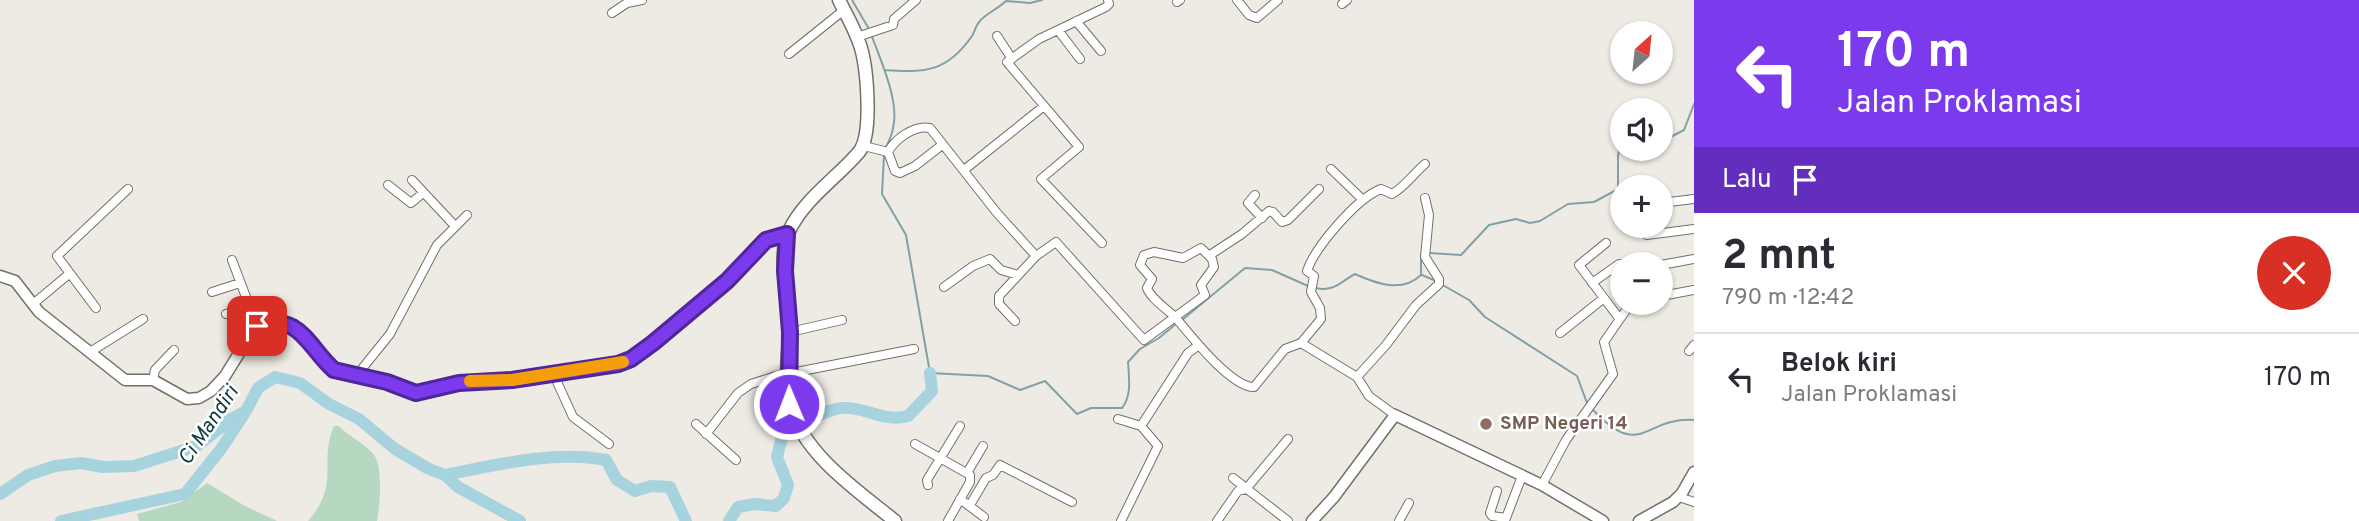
<!DOCTYPE html>
<html lang="id">
<meta charset="utf-8">
<style>
body{margin:0;font-family:Overpass,sans-serif;background:#f2f2f3;color:#2b2b33;height:100vh;display:flex;flex-direction:column;font-size:26px;white-space:nowrap}
*{box-sizing:border-box;margin:0}
p{font-size:23px;color:#7c7c81}
.icon{flex:none;width:38px;height:38px;fill:none;stroke:currentColor;stroke-width:2;stroke-linecap:round;stroke-linejoin:round}
.map{position:relative;flex:1;overflow:hidden}
.panel{display:flex;flex-direction:column;background:#fff;width:665px}
.panel>*{flex:none}
.guide{background:#7c3aed;color:#fff;overflow:hidden}
.needle{width:46px;rotate:27deg}
.tools{position:absolute;left:1610px;top:21px;display:grid;gap:14px}
.tools a{display:grid;place-items:center;width:63px;height:63px;border-radius:50%;background:#fff;box-shadow:0 2px 5px #0004;font-size:35px}
.pin{position:absolute;display:grid;place-items:center;width:60px;height:60px;color:#fff;margin:-30px;border-radius:14px;box-shadow:0 4px 10px #0006}
.me{position:absolute;width:77px;margin:-38px;rotate:359deg;stroke-linejoin:round;filter:drop-shadow(0 0 5px #0008)}
.turn{display:flex;align-items:center;gap:24px;height:147px;padding:0 28px;font-size:32px}
.turn .icon{width:91px;height:91px;stroke-width:2.5}
.turn b{display:block;font-size:49px;line-height:60px}
.then{display:flex;align-items:center;height:66px;padding:0 28px;background:#0003;gap:14px;font-size:26px}
.round{display:grid;place-items:center;flex:none;width:74px;height:74px;border-radius:37px;background:#f2f2f3}
.overview{display:flex;align-items:center;justify-content:space-between;height:119px;padding:0 28px}
h1{font-size:42px;font-weight:700;line-height:52px}
ul{padding:0;list-style:none}
li{display:flex;align-items:center;gap:21px;height:91px;padding:0 28px;border-top:2px solid #e1e1e2}
li div{flex:1}
li b{display:block;font-size:26px}
li em{font-style:normal}
main{display:flex;flex:1;min-height:0}
.map>svg:first-child{display:block}
.green{fill:#b6d8c1}
.lines{fill:none;stroke-linecap:round;stroke-linejoin:round}
.stream{stroke:#82a1a7;stroke-width:2}
.river{stroke:#a7d3de;stroke-width:12}
.street-casing{stroke:#727069;stroke-width:10}
.secondary-casing{stroke:#727069;stroke-width:13}
.primary-casing{stroke:#727069;stroke-width:15}
.street{stroke:#fff;stroke-width:8}
.secondary{stroke:#fff;stroke-width:10}
.primary{stroke:#fff;stroke-width:12}
.route-casing{stroke:#51269a;stroke-width:18}
.route{stroke:#7c3aed;stroke-width:12}
.slow{stroke:#f59e0b;stroke-width:12}
.education-dot{fill:#8d6e63;stroke:#fff;stroke-width:2.5}
.labels{text-anchor:middle;dominant-baseline:central;stroke-width:5;stroke-linejoin:round;paint-order:stroke}
.education-label{font-size:19px;font-weight:bold;fill:#785e54;stroke:#fff;text-anchor:start}
.water-label{font-size:21px;font-style:italic;fill:#113a43;stroke:#fff}
</style>
<main>
<div class="map">
<svg width="1694" height="521" viewBox="0 0 1694 521">
<rect width="100%" height="100%" fill="#eeebe4"/>
<path class="green" d="M334,426H339C349,437 365,443 374,455C383,466 380,506 377,521H308C341,483 318,462 334,426Z
M207,483L245,506L277,521H139L137,514L181,502Z"/>
<g class="lines">
<path class="stream" d="M852,0L869,29
M871,34C880,59 900,102 893,128C892,136 888,142 885,150
M885,70C925,73 947,72 972,36C975,31 976,25 980,21C984,15 999,8 1006,1L1030,3L1042,0
M1661,142L1684,130L1694,104
M1644,149L1645,155L1655,149
M884,155L882,194L906,235L930,373L988,376L1020,390L1045,381L1077,414L1091,408H1122C1132,396 1129,377 1128,362L1140,349L1159,338L1177,323
M1429,253L1461,255L1489,225L1516,219L1530,223L1540,221L1568,204L1594,202L1618,189V155L1622,142
M1422,275L1436,281
M1441,284L1469,300L1485,317L1577,376L1587,403
M1316,288C1334,292 1340,282 1355,274C1377,284 1402,293 1421,275V255
M1182,320L1245,268L1272,270L1308,286
M1593,410C1642,461 1643,417 1694,420"/>
<path class="river" d="M445,475C496,465 554,450 606,460L617,480L635,491L651,486L670,487L686,521
M0,494L28,475L55,466L81,463L103,467L134,466L197,446L231,419L246,411
M61,521L185,494L221,449L246,411L258,388L275,377L300,383L329,404L359,419L395,449L429,469L445,475L458,487L520,521
M729,521L738,507L755,504L776,506L784,498L788,485L777,457L782,437C799,427 822,410 842,408C865,406 883,423 908,416L932,391L930,373"/>
<g class="street-casing">
<path id="street" d="M1237,0L1249,15L1257,18L1278,0
M1177,2L1180,0
M1342,4L1347,0
M612,13L627,3L642,0
M1076,21L1101,51
M1058,30L1039,39L1007,62L1079,147L1041,179L1102,243
M997,36L1012,59
M857,37L893,25L894,19L916,0
M789,54L844,10
M1080,59L1058,30L1106,7L1109,4L1108,0
M864,146L888,152C895,139 914,125 930,128L997,213L1036,256L999,296V304L1015,321
M888,152L895,171L900,173L915,166L942,145
M1331,169L1362,199
M964,170L1044,106
M412,180L455,226
M388,185L411,203L423,193
M1255,195L1248,203L1262,218
M1661,203L1694,199
M1647,235L1694,229
M1606,243L1579,265L1619,318
M1210,255L1242,234L1269,211L1273,212L1282,222L1288,220L1319,189
M1036,256L1056,242L1144,340L1205,295L1201,285L1214,267L1212,259L1201,248L1183,258L1154,252L1144,255L1140,265L1152,279L1147,288C1151,299 1167,309 1176,318C1191,336 1231,387 1254,387L1285,349L1301,343L1357,377L1369,396L1395,415
M232,260L257,326
M1661,265L1694,259
M1592,283L1619,264
M944,287L973,266L990,259L1001,270L1018,275
M212,292L240,283
M1661,296L1694,290
M33,304L69,274
M96,308L57,256L128,189
M226,314L249,306
M790,332L842,320
M1560,333L1604,298
M1301,343L1321,319L1320,308L1311,292L1314,276L1307,271C1315,247 1357,198 1381,189L1392,194C1406,186 1412,175 1425,164
M1689,351L1694,345
M90,352L143,319
M553,373L573,417L609,444
M357,375L390,334L437,245L467,215
M1357,377L1386,345L1416,305L1439,284V279L1425,257L1429,215L1425,198
M153,380L155,370L174,350
M1118,419L1141,426
M696,424L736,460
M1141,426L1188,353L1199,345
M706,434L738,393L751,384L776,376L914,349
M915,444L970,475V482L948,521
M967,473L983,446
M1233,478L1288,521
M928,485L927,480L960,426
M1542,485L1566,440L1613,374L1604,342L1631,303
M1497,491L1490,513L1492,516L1506,518L1522,476
M1679,497L1694,502
M960,499L984,517
M970,505L986,478L993,475L1000,465L1072,502
M1121,521L1158,446L1141,426
M1217,521L1238,491L1246,489L1288,439
M1399,521L1409,503"/>
</g>
<g class="secondary-casing">
<path id="secondary" d="M0,276L15,281L39,312L125,380H153L187,399L199,398L211,391L225,376L251,334L257,326L266,323H279L303,334L334,370L387,382L416,393L459,383L512,380L611,365L631,359L653,343L727,281L766,240L787,234
M1312,521L1334,497L1395,415L1542,485L1603,521
M1639,521L1673,502L1682,493L1694,472"/>
</g>
<g class="primary-casing">
<path id="primary" d="M839,0C847,16 856,31 861,48C867,69 873,135 859,152C837,178 804,199 789,231C778,254 787,290 789,315C791,344 783,377 790,405C803,454 858,491 895,521"/>
</g>
<use href="#street" class="street"/>
<use href="#secondary" class="secondary"/>
<use href="#primary" class="primary"/>
</g>
<g class="lines">
<g class="route-casing">
<path id="route" d="M257,326C300,311 309,349 334,370L387,382L416,393L459,383L512,380L618,364L631,359L653,343L727,281L766,240L787,234L785,271L790,332L789,404"/>
</g>
<use href="#route" class="route"/>
<path class="slow" d="M470,381L512,380L623,362"/>
</g>
<circle class="education-dot" cx="1486" cy="424" r="7"/>
<g class="labels">
<g class="education-label">
<text x="1500" y="424">SMP Negeri 14</text>
</g>
<g class="water-label">
<text transform="translate(209 426) rotate(-56)">Ci Mandiri</text>
</g>
</g>
</svg>
<div class="tools">
<a><svg class="needle" viewBox="-14 -14 28 28"><path d="M0-13l5 13h-10z" fill="#e53935"/><path d="M0 13l5-13h-10z" fill="#7c7c81"/></svg></a>
<a><svg class="icon" aria-label="sound" viewBox="0 0 24 24"><path d="M4 9h4l5-4v14l-5-4H4zM17 9q2 3 0 6"/></svg></a>
<a>+</a>
<a>−</a>
</div>
<div class="pin" style="left:257px;top:326px;background:#d93025"><svg class="icon" aria-label="arrive" viewBox="0 0 24 24"><path d="M6 21V4h12l-3 4 3 4H6"/></svg></div>
<svg class="me" style="left:789px;top:404px" viewBox="-20 -20 40 40"><circle r="17" fill="#7c3aed" stroke="#fff" stroke-width="3"/><path d="M0-11L8 9 0 5-8 9z" fill="#fff"/></svg>
</div>
<section class="panel">
<div class="guide">
<div class="turn"><svg class="icon" aria-label="left" viewBox="0 0 24 24"><path d="M17 20v-9H6M10 6l-5 5 5 5"/></svg><div><b>170 m</b>Jalan Proklamasi</div></div>
<div class="then">Lalu<svg class="icon" aria-label="arrive" viewBox="0 0 24 24"><path d="M6 21V4h12l-3 4 3 4H6"/></svg></div>
</div>
<div class="overview"><div><h1>2 mnt</h1><p>790 m · 12:42</p></div><a class="round" style="background:#d93025;color:#fff"><svg class="icon" aria-label="close" viewBox="0 0 24 24"><path d="M6 6l12 12M18 6L6 18"/></svg></a></div>
<ul>
<li><svg class="icon" aria-label="left" viewBox="0 0 24 24"><path d="M17 20v-9H6M10 6l-5 5 5 5"/></svg><div><b>Belok kiri</b><p>Jalan Proklamasi</p></div><em>170 m</em></li>
</ul>
</section>
</main>
